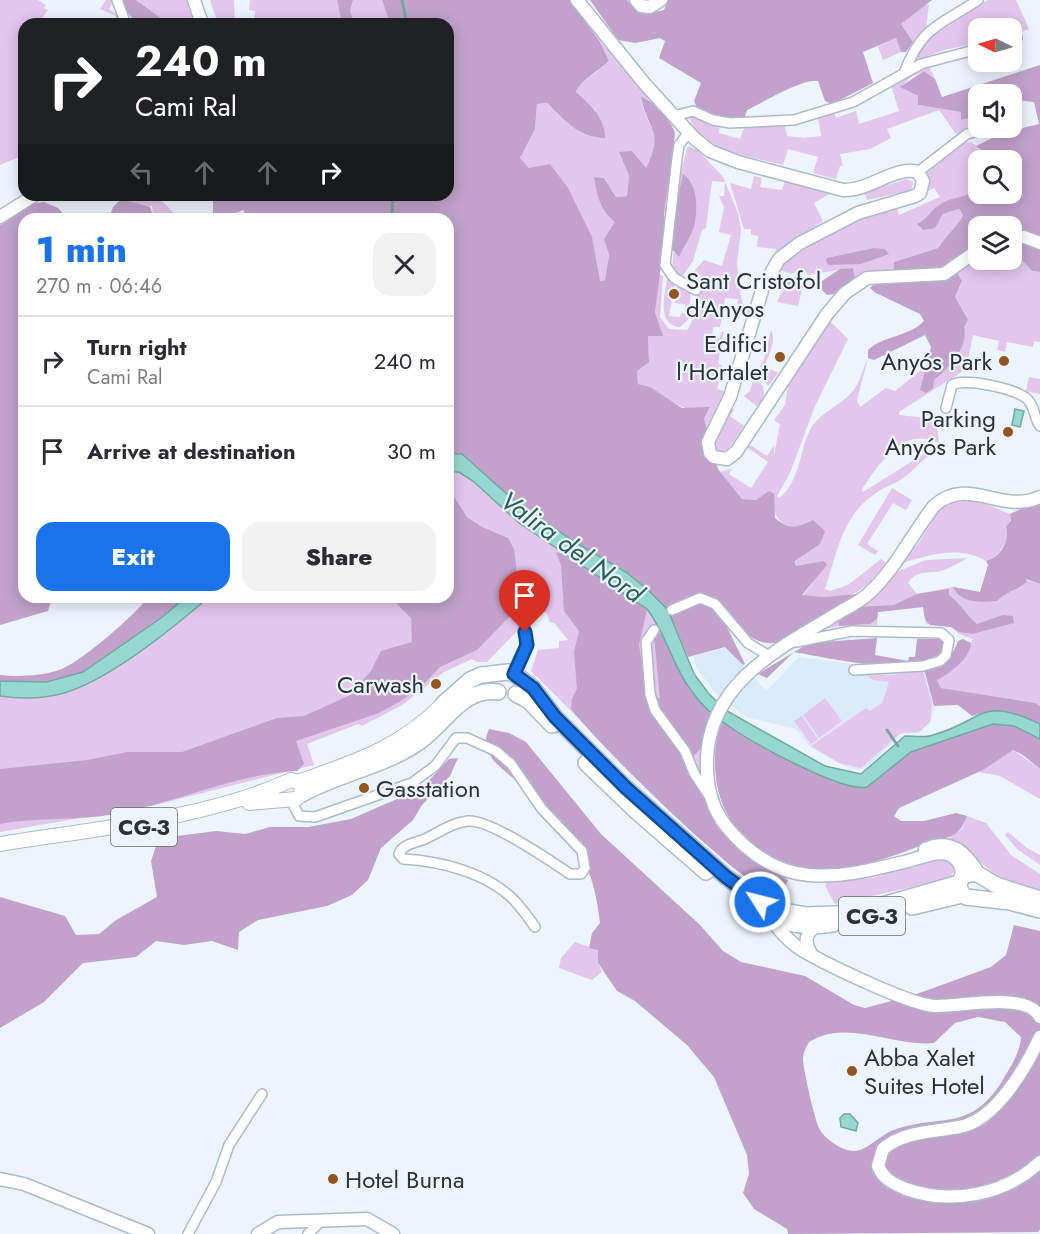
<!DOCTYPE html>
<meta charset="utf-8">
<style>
body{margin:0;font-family:Jost,sans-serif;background:#f2f2f3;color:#2b2b33;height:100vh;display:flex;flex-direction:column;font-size:22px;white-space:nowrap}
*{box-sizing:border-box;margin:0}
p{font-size:20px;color:#7c7c81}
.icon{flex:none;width:33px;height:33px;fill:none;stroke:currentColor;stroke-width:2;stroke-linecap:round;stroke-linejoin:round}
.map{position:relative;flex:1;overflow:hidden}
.panel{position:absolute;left:18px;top:213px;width:436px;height:390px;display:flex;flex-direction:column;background:#fff;border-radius:18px;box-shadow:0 3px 15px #0003}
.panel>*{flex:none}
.banner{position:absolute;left:18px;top:18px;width:436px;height:183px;border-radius:18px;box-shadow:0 3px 15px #0003;background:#202124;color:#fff;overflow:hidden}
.needle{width:39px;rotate:275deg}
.fabs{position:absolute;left:968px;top:18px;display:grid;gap:12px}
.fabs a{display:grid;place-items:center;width:54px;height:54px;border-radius:12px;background:#fff;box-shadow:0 3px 15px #0003;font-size:30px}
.pin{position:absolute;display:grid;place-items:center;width:51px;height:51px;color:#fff;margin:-62px -26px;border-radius:50% 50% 50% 0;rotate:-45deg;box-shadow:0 0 6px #0007}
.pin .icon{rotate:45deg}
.me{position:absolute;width:66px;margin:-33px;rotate:306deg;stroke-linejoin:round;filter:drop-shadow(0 0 4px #0008)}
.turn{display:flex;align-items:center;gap:21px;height:126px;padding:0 18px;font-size:27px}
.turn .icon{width:78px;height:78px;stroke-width:2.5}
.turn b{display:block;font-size:42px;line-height:51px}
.lanes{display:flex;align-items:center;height:57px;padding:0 18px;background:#0003;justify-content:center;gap:30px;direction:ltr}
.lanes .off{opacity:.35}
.round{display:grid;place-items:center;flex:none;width:63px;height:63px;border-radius:18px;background:#f2f2f3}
.summary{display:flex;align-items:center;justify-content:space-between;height:102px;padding:0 18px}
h1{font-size:36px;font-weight:800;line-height:45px;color:#1a73e8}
.primary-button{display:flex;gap:12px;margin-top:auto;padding:12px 18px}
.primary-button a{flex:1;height:69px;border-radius:18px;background:#1a73e8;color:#fff;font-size:24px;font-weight:800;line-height:69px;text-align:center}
.primary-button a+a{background:#f2f2f3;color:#2b2b33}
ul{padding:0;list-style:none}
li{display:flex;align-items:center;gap:18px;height:90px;padding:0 18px;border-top:2px solid #e1e1e2}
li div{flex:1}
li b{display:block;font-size:22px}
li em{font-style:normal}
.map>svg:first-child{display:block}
.built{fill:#dbeafb}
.green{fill:#e3c6ec}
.forest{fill:#c2a2cc;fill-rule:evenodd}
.water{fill:#94d8d0;stroke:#75a6a2;stroke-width:1.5}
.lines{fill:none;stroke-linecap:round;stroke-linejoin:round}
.stream{stroke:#75a6a2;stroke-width:3}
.minor-casing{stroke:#adbac8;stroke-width:12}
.secondary-casing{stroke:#adbac8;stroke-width:15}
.primary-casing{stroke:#adbac8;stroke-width:16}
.trunk-casing{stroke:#adbac8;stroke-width:18}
.minor{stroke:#fff;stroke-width:9}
.secondary{stroke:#fff;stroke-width:12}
.primary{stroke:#fff;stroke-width:14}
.trunk{stroke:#fff;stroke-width:15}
.route-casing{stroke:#114b97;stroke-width:15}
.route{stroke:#1a73e8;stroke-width:10}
.poi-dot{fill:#94541e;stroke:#ecf4fd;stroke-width:2}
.labels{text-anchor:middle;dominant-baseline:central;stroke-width:4.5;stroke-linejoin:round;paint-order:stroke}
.shield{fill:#ecf4fd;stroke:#666c72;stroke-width:1.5}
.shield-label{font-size:22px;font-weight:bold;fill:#2c3137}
.poi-label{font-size:24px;fill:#2c3137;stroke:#ecf4fd;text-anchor:start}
.water-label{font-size:26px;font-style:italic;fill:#265e59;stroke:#ecf4fd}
</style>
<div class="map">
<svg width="1040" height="1234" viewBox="0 0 1040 1234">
<rect width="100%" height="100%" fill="#ecf4fd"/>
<path class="built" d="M727,647L766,691L799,657L866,666L921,660L934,706L931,722L919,733L901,734L868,766L860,770L847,767L810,747L796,729L747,717L715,693L696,667L694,656Z"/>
<path class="green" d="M0,0H38L46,5L44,8L48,10L38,24H24V155L0,165Z
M106,0H114L109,9L118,15V24H114L116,16L100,9Z
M136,0H188L195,24H169Z
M210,0H234L235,24H218Z
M250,0H337L342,24H254L255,11L249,10Z
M353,0H382L390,24H355L350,11Z
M988,0H1016L1029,29L1011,35V28H978V43L944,50L917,60C926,29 962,15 988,0Z
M929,4L926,28L913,42L901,24L920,7Z
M896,38L901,52L883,60L878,46Z
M599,40L649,99L641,98C646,132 666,128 646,168L629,175L627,196L616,197L604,178L594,177L616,222L604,239L609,255L605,280L600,281L529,168L519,158L535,129L537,104L547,103L570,125L596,111L576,93C581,80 598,72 609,61Z
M929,66L935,79L924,71L911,77L901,87L918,96V105L961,112V120L978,116V127L958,137L939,110L887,129L891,138L870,149L840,154L843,166H840L836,179L813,173L818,157L788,149L783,165C751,156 704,153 689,118L693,116L720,126L719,133L740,139L745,126H785L787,136L804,138L821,136L818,118L834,112L836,118L856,111L859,124L899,111L891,85Z
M971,142L983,151L986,160H978V184L969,196L939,205L928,219L959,209L963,215C961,222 945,237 938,248L894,262L893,271L855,278L853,268H850L808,275L804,269L791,274L778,269L784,261L794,254L866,216L897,206L899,215L940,197L934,188L926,192L925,174L964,143Z
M690,146L694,149L696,148L723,177L738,213L741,230L737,263L741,297L745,310L737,308L738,299L725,298L720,327H713L712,338H720L721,332L724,331L718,363L723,367L717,389L727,392L708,431L704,418L638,384L637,371L649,361L648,336L662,335L655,312L659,274L663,276L660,317L669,329L687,330C698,316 691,299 702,288L687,279L704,260L722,266L731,235L719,232L724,207L719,196H724L725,182L712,181L706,228L702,230L693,261L682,277L672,270L680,177L687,148Z
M754,176L762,178L760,187L782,190L785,180L833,192L814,203L823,221L775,253L776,249L757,247L758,236L751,235V229H744L730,183L751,189Z
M906,179L913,182L912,189L909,191L867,200L864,193Z
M123,195C152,195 160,194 178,219H154L152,206L139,207L121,199Z
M1011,244H1014L1020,258L1032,271L1040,272V342L1034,341L1033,347L1007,342L1005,352L997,350L999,341L973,335L966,369L899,412V415L936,419L939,443C903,425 879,464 862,489L863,492L932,449L934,452C921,460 916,468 906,476C896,484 883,487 873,495C841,518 837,554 825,589L830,591L848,585L881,559L886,563C857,600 848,600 802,596L812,584L824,561L796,567L798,528C775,525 774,512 769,491L756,500L742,499L720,472L732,469L729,474L751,488L768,462L748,448L750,445L767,456L774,445V455L780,424L774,420L785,405L789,380L829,320L848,339L815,406L790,473L777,496L779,498C800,482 799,452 810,430C820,411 844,405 855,388C861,380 863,367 868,358L857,400L860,407L886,388L895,391L931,362L960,308L955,297L962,282L957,273L978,256V260H1011Z
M798,277L805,278L798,306L777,302L789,278Z
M667,279L675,283L669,316L680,317L681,313L687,315L685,304L675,303L677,285L691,293L688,320L680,327C656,325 665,295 667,279Z
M771,330C779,343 761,368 759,383L763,386L764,399L758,407L744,396L750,391L753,381L750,376L757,373L765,356Z
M768,368L778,373L768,386L764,378Z
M1029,377L1040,379V394L1026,391Z
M731,408L734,410L730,416L744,426L728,449L721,452L715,449L713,442Z
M449,472H459L473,481L519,523L647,609L659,625L702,705L711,712C690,795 710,842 788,880L778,900L733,867L681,820L531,671L538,650L559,648V641L568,640L554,623L549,622L547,613L539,611L532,602H525L520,628L487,662H477L472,659L444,672L402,705L362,726L358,724L307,744L314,765L155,805L0,832V696L9,697L106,672L209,597H448Z
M892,488L912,500L906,510L893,503L867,544L878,551L875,555L858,545Z
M957,497L981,502L1010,514C1012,530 1004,556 986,561C959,545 928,555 900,564L918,544L943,503Z
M967,558C960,562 952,567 944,570C930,575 918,568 908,583L917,594L953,587L980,592L1016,577L1040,584V706L941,688L937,681L961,663L973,639L959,634L951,627L926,624L923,607L878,612L877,625L850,624L815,631L894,573L926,560Z
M922,669L932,703L930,722L919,732L901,733L861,768L839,763L811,746L866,708L870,711L882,703L889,682L873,680L866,674L892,675Z
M825,698L842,721L819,738L803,715Z
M802,716L818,739L811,744L794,721Z
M1013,750L1040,769V799L1000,776L978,772Z
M967,816L986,823L1011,855L1040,874V894L1006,884L1007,880C984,871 971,848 948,839L962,829Z
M1008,832L1027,848L1040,855V865L1017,849L1005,835Z
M943,858L950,861L954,871L951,876L944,880L835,904L825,886L827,882L872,878Z
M575,942L598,950V963L602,972L592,980L559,968L561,958Z"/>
<path class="forest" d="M122,0H136L169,24H137L124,8Z
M337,0H353L350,11L355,24H342Z
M382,0H569L599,40L609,61C598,71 581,80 576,92C590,105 605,117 605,138C578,137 566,121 547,103L537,104L535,129L520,158L529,168L550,164L568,188L592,237L600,281L605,280L609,255L604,239L615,222C600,210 597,195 594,177L604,178L616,197L627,196L629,175L619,152L632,151L646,168C665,129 647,131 641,97C654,100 672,120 675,134L664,215L666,224L673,219L683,174C698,184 698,209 694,227C691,236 683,248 679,257L674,251L663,249L655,312L663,336H648L649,362L637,371L638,384L650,387L682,408L710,407L704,418L718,469L742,499L756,500L769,491L774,494L775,518C789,530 797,528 813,520L825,531L820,544L795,561L796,566L824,561L827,565L802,595L824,597L857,594L775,643C756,646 739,628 723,619L745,664L743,665L725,647L688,657L668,610L510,497L462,455L449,454L448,219H249L243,210L225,217L213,214V195H448V24H390Z
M590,0H627C639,12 648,14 664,10L668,0H932L901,24L913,42L906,52H901L896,38L863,52L873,83L832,104L825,101L818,81C803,78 762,103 747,110L744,119C725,119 712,115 696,106L694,101L701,83L659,58L665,41L660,38L635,43L618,40Z
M1040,65V272L1032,271L1020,258L1014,244H1011V226H978V256L957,273L962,281L955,297L968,320L964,327C969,347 948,369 934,380L933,388L926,393L920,390L931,347L925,335L874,360L868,358V350C884,335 909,337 924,321L920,314L876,293L870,288L874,284L868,273L893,271L894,262L938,248C945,237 961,222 963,215L959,209L943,214L935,228L923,230L917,224C928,219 930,211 939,205C953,195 968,200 978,186V194H1011V160H986L983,151L976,146L1005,132L1039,124L1034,102L1017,100L1011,103V94H978V116L961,120V112L918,105V96L900,87L924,71L935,79L942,97Z
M121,199L150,207L154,219H109L113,207Z
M44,202L58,208L68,219H24V597H52L48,611L0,625V225L32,204Z
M874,248L885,249L889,254L861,264L828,265L826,261L827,258Z
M853,268L855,278L834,294L827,295L822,290V281L840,269Z
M798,277L805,278L800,288H792L787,282L789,278Z
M449,489L467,517L482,527L508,538L514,549L518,582L532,602H524L477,650L440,667L421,687L399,702L379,713L296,741L304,764L297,771C234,774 177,803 115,814C77,821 37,817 0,824V769L87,760L127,752H182L277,718L304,716L348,696L371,671L381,651L412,642L411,618L390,597H448Z
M1040,505V584L1026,579L1027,582C1017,590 1006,592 997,601C980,602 961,604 953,587L980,592L988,565L986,561C1001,557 1010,541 1006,526L1011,521L1010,514L1027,506Z
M556,552L568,554L647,609L639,645L647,691L660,699L654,636L663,632L691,692L711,712L702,747L686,764C720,823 723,848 788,880L780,897C745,891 597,743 571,709L572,699L577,688L574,652L579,631L564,611L561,565Z
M949,589V595C961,604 966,615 977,624L1003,615L1013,616L1014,623L972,634L959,632L951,627L930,625L925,619L923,607L878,612L877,619L870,624L839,626L838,618L858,607L894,605L917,594Z
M149,597H186L161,618L83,672L46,682L0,681V675C19,677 41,676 59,670C81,663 134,615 149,597Z
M877,638L875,655L908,661L909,657H915L917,639H941L945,642L942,654C903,677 836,659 794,652L767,678L758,674L809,643Z
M963,639L971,643C969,661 951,671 937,681L941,688L1035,703L1040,706V724C1015,712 999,707 972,716L958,705L934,706L924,669C942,663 951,660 958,641Z
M722,721L834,782L867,787L911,752L993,724L1014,726L1040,739V769L1023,755L1013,750L983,770L899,808L894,816L901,821H924L956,813L967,816C958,842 946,835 925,844C891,857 852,872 815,869C755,865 714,820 715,761C715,747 716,734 722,721Z
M489,729L509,733L526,742L601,834L700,925L723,951L741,962L805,976L854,1005L865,1008L914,995L991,967L1006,955L1014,925L1040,931V1229L1038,1232L788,1234L787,1229L754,1209L743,1193L749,1174L747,1155L714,1077L687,1045L635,1001L617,991L598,963V950L589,948L592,933L600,923C594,866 575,833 533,794C521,783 506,774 494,761C486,750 483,742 489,729ZM978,1017L1005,1022L1021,1037C1020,1054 1009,1069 1001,1083C968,1133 941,1113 894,1130C881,1134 867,1151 854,1151C843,1151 826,1140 820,1130C815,1122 803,1068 803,1059C803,1053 806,1047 809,1042C846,1018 894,1047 934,1043L955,1023Z
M458,758L450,776L422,805L413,820L381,848L368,880L352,895L327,906L258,920L239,932L238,950L212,941L184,945L156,941L136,957L83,963L44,1002L0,1028V897L65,916L76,935L99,934L116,920L157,897L151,861L156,846L169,837L216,831L245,834L270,827H308L351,819L422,788L449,759Z"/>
<path class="water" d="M1015,409L1024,411L1020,427L1012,425Z
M449,454H462L510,497L573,541L626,572L649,591L668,610L694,674L709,694L727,711L825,766L861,774L905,736C914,736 925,738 933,735C986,720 979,695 1040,724V739L1014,726L993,724L911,752L867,787C843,793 753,743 730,727C716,718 702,706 693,693C673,668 667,635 647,609L519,523L473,481L459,472H449Z
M186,597H209C173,628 109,680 64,693C43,699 21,699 0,696V681L46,682L83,672L161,618Z
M844,1114H850L858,1123L856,1131L841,1127L840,1118Z"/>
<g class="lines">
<path class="stream" d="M402,0L407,24
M392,214L393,195
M448,444L451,454
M887,730L898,746"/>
<g class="minor-casing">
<path id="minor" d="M117,0L126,24
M1011,40L1017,38
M904,73C923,25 939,26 978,0
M674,116L693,111L713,120L730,123L794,120L853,102L921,64L978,49
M689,132L679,145L677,158L665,265L674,278L696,290
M918,172L967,134L990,128
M946,408L952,385C963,377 1019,389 1028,400C1035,407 1034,418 1040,426
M672,610L700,598L715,604L748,643L769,656
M654,630L646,642L650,694L655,710L685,751L694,773L710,797
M796,642L852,631L941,633L949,640L946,655L940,661L923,666L854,670
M514,674L527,645L524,619
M291,800L299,816L315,817L412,783L435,766L456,738H467L496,751L511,764L542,809L582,851L585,868L581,874H570C551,861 489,819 468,821C451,823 440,832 425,839C416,843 402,844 399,854L403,859C441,861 488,873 515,901C522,909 529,918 535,927
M188,1234L216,1182L229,1145L262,1094
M308,1234L321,1221"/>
</g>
<g class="secondary-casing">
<path id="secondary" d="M194,0L202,24
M577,0L644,83L694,138L710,151L738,162L843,190C870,191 896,165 918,172L923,181L920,193L915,196L858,213L800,243L779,259L763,287L730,397L708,442L710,453L714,457L727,459L736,452L827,314L845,293L867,278L944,274L978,250
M636,0L641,6L650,7L661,0
M0,217L35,195
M1011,237H1024L1040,243
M925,849C951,838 966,852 979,874
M961,877C963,865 956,855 943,853C931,853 919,858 908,861C875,869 843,878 809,875C774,872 748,853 726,826C710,806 706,782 707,758C710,685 774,651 830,618C842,610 857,604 868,594C895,570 912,534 934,506C969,475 1001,515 1040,497
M771,919C778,929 786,938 796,946C818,961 910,1005 935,1006C961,1007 1027,991 1040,1017
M812,955C804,943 804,931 819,926
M1040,1037C1025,1069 995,1121 959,1127C933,1132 904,1131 883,1149L878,1166C883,1179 894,1184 906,1189C951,1205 1005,1195 1040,1162
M0,1179L24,1184L148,1234
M258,1234L278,1222L367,1219L393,1234"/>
</g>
<g class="primary-casing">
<path id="primary" d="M249,803L296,799L302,794L301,785
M0,844C93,829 205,819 291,780L298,782C354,762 400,748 443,704"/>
</g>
<g class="trunk-casing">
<path id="trunk" d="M516,694L529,701L552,725
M443,704L470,680L481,675L508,672L516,675L533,688L555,717L626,788L726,877L760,902L782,911L806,915L836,914L886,904L959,883
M586,763L636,811L706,872
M302,794C341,772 386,767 423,739C447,721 464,687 498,692
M1040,899L996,885L976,873L964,875C957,883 958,891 966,897L1010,902L1040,910
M746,904C774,923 800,929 833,924
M912,907L962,895"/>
</g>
<use href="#minor" class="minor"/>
<use href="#secondary" class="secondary"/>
<use href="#primary" class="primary"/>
<use href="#trunk" class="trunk"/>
</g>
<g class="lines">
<g class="route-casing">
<path id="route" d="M525,632L527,645L514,674L533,688L555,717L626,788L726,877L760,902"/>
</g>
<use href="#route" class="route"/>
</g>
<g class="poi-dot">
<circle cx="674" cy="294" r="6"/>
<circle cx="780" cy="357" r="6"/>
<circle cx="1004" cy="361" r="6"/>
<circle cx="1008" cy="432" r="6"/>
<circle cx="436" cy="684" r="6"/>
<circle cx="364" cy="788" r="6"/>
<circle cx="852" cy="1071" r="6"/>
<circle cx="333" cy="1179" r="6"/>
</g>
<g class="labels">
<g class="shield">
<rect x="111" y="808" width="66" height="38" rx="4.5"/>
<rect x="839" y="897" width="66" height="38" rx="4.5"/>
</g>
<g class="shield-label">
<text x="144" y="827">CG-3</text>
<text x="872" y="916">CG-3</text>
</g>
<g class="poi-label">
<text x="686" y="280">Sant Cristofol<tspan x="686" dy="28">d'Anyos</tspan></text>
<text x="768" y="343" text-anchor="end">Edifici<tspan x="768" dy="28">l'Hortalet</tspan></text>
<text x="992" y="361" text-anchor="end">Anyós Park</text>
<text x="996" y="418" text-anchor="end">Parking<tspan x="996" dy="28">Anyós Park</tspan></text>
<text x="424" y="684" text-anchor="end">Carwash</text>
<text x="376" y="788">Gasstation</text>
<text x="864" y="1057">Abba Xalet<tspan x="864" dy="28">Suites Hotel</tspan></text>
<text x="345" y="1179">Hotel Burna</text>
</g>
<g class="water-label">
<text transform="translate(572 547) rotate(36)">Valira del Nord</text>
</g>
</g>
</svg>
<div class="fabs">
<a><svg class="needle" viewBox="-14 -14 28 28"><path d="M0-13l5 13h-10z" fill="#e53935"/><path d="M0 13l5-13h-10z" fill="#7c7c81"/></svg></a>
<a><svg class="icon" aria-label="sound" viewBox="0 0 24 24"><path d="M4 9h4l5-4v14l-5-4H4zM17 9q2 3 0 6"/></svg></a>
<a><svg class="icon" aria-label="search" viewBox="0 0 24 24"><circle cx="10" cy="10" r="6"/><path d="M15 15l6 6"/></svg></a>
<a><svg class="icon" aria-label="layers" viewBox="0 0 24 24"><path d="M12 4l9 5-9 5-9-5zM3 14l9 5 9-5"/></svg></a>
</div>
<div class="pin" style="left:525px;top:632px;background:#d93025"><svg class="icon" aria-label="arrive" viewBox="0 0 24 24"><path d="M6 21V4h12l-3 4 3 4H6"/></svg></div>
<svg class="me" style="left:760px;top:902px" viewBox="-20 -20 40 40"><circle r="17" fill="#1a73e8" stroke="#fff" stroke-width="3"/><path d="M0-11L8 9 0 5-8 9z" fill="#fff"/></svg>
<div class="banner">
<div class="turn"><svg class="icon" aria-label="right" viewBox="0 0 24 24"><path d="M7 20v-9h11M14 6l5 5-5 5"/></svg><div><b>240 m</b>Cami Ral</div></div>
<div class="lanes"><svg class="icon off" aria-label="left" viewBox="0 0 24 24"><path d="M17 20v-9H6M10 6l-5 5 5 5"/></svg><svg class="icon off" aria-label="ahead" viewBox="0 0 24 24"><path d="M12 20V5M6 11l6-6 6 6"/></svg><svg class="icon off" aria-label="ahead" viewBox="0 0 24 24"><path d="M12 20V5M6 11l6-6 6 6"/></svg><svg class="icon" aria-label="right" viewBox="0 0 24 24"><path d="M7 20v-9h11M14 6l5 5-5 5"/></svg></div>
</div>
<section class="panel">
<div class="summary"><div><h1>1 min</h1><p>270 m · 06:46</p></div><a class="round"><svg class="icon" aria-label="close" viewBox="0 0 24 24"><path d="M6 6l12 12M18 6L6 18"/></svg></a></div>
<ul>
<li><svg class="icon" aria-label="right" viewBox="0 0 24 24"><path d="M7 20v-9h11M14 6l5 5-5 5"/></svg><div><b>Turn right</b><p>Cami Ral</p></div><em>240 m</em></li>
<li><svg class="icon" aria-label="arrive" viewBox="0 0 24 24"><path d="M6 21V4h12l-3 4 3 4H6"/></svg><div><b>Arrive at destination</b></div><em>30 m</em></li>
</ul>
<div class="primary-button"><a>Exit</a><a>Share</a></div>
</section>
</div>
